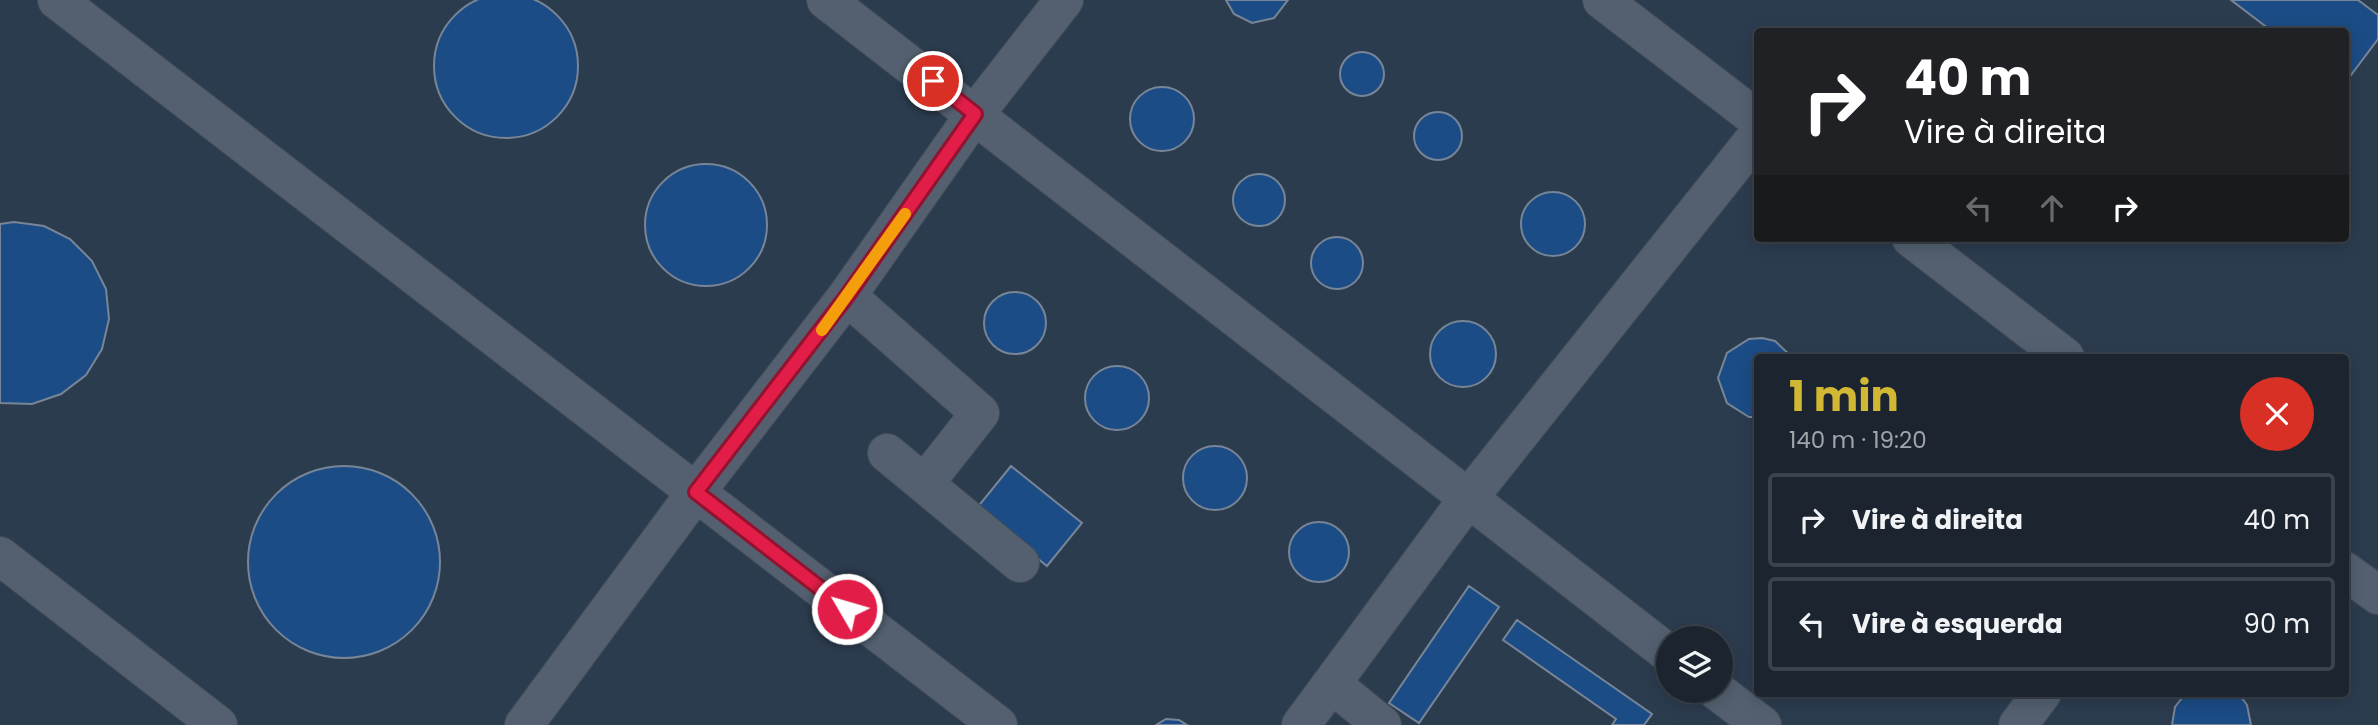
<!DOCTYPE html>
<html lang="pt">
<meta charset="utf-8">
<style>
body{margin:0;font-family:Poppins,sans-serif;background:#252d37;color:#f1f3f6;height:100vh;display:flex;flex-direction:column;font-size:26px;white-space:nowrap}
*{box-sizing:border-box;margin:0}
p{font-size:23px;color:#a0a5aa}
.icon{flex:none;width:38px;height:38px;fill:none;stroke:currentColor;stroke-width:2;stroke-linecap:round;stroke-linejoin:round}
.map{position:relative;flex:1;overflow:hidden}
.sheet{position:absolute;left:1754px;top:354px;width:595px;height:343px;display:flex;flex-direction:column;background:#1c252f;border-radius:7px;box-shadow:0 4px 18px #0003,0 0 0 2px #3a424b}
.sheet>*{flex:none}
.hud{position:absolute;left:1754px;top:28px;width:595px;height:214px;border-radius:7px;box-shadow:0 4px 18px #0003,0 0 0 2px #3a424b;background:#202124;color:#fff;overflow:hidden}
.tools{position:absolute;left:1656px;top:626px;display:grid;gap:14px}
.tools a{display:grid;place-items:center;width:77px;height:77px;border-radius:50%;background:#1c252f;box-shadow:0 4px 18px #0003,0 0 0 2px #3a424b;font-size:35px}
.pin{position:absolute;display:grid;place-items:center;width:60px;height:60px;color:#fff;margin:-30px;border:4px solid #fff;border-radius:50%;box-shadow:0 2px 7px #0007}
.me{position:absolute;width:77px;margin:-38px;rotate:308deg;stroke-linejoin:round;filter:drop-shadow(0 0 5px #0008)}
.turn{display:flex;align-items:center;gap:24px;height:147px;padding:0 35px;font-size:32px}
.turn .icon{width:91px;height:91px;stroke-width:2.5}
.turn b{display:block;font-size:49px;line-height:60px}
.lanes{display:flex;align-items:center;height:66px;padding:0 35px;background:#0003;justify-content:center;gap:35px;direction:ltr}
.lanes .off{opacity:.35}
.round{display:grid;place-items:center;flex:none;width:74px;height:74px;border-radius:37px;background:#252d37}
.overview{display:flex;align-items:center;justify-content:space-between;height:119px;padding:0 35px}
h1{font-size:42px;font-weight:700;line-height:52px;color:#d2b735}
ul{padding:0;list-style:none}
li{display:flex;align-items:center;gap:21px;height:94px;margin:0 14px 10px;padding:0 21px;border:4px solid #3a424b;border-radius:7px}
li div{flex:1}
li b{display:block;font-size:26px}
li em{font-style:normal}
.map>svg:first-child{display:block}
.built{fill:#2c3c4f;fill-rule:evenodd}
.building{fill:#1c4c85;stroke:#788596;stroke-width:2}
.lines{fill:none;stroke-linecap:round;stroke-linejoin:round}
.minor-casing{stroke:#424c58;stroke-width:40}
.minor{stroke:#546070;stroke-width:38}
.route-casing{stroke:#92132f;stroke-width:18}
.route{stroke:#e11d48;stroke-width:12}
.slow{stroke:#f59e0b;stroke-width:12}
</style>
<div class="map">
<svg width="2378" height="725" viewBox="0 0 2378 725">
<rect width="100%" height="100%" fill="#26313f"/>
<path class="built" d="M0,0H2378V725H0ZM1757,32H2345V238H1757ZM1757,357H2345V693H1757ZM1668,639H1720V691H1668Z"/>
<path class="building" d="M434 66a72 72 0 1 1 144 0a72 72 0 1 1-144 0Z
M1226,0H1288L1274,18L1252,23L1234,14Z
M2231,0H2358L2378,15V39L2345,83V32H2273Z
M1340 74a22 22 0 1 1 44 0a22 22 0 1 1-44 0Z
M1130 119a32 32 0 1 1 64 0a32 32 0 1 1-64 0Z
M1414 136a24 24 0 1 1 48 0a24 24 0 1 1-48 0Z
M645 225a61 61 0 1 1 122 0a61 61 0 1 1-122 0Z
M1233 200a26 26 0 1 1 52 0a26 26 0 1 1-52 0Z
M1521 224a32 32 0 1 1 64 0a32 32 0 1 1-64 0Z
M14,222L44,226L70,239L92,261L106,289L109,319L102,349L86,375L61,394L32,404L0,403V224Z
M1311 263a26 26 0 1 1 52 0a26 26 0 1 1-52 0Z
M984 323a31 31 0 1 1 62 0a31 31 0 1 1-62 0Z
M1430 354a33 33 0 1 1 66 0a33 33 0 1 1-66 0Z
M1762,338L1775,341L1792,357H1757V417H1749L1727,403L1718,378L1727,353L1749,339Z
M1085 398a32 32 0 1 1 64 0a32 32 0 1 1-64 0Z
M1183 478a32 32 0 1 1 64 0a32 32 0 1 1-64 0Z
M1011,466L1082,523L1047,566L976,509Z
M248 562a96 96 0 1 1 192 0a96 96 0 1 1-192 0Z
M1289 552a30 30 0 1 1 60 0a30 30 0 1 1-60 0Z
M1469,586L1499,607L1419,723L1389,703Z
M1517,620L1652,714L1644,725H1612L1616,719L1503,640Z
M2186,693H2238L2247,705L2251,725H2172L2175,707Z
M1166,719L1179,720L1187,725H1156Z"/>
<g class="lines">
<g class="minor-casing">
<path id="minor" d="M57,0L998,725
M826,0L1668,653
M1602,0L1757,119
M1911,238L2065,357
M847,296L980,413L925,483
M887,453L1020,563
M0,556L218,725
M2345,571L2378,595
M1333,685L1382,725
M1717,691L1762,725
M524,725L696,492L847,296L975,114L1064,0
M1301,725L1467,500L1757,136
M2018,725L2042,693"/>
</g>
<use href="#minor" class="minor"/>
</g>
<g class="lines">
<g class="route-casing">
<path id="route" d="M847,609L696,492L847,296L975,114L933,81"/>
</g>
<use href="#route" class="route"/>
<path class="slow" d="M822,330L905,214"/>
</g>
</svg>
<div class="tools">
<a><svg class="icon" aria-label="layers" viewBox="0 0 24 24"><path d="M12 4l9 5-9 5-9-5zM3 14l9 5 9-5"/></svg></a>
</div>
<div class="pin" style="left:933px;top:81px;background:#d93025"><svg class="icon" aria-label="arrive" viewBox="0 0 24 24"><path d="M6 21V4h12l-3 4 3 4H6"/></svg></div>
<svg class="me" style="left:847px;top:609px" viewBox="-20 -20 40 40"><circle r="17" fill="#e11d48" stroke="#fff" stroke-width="3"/><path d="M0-11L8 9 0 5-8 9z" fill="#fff"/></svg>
<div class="hud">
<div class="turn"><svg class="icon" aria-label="right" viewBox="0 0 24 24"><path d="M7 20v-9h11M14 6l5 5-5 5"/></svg><div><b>40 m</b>Vire à direita</div></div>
<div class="lanes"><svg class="icon off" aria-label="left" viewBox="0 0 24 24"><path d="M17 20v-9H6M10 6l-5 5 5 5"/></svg><svg class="icon off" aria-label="ahead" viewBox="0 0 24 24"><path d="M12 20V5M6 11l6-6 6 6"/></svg><svg class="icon" aria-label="right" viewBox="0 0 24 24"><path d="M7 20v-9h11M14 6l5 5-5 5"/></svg></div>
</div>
<section class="sheet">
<div class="overview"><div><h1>1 min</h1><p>140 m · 19:20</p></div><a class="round" style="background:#d93025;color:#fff"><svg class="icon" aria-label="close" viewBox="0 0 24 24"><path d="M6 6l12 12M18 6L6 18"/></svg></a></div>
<ul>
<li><svg class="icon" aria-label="right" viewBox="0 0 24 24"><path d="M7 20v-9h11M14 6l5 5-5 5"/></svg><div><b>Vire à direita</b></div><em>40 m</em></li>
<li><svg class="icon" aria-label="left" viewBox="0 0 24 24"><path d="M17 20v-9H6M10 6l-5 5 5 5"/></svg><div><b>Vire à esquerda</b></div><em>90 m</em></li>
</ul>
</section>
</div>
